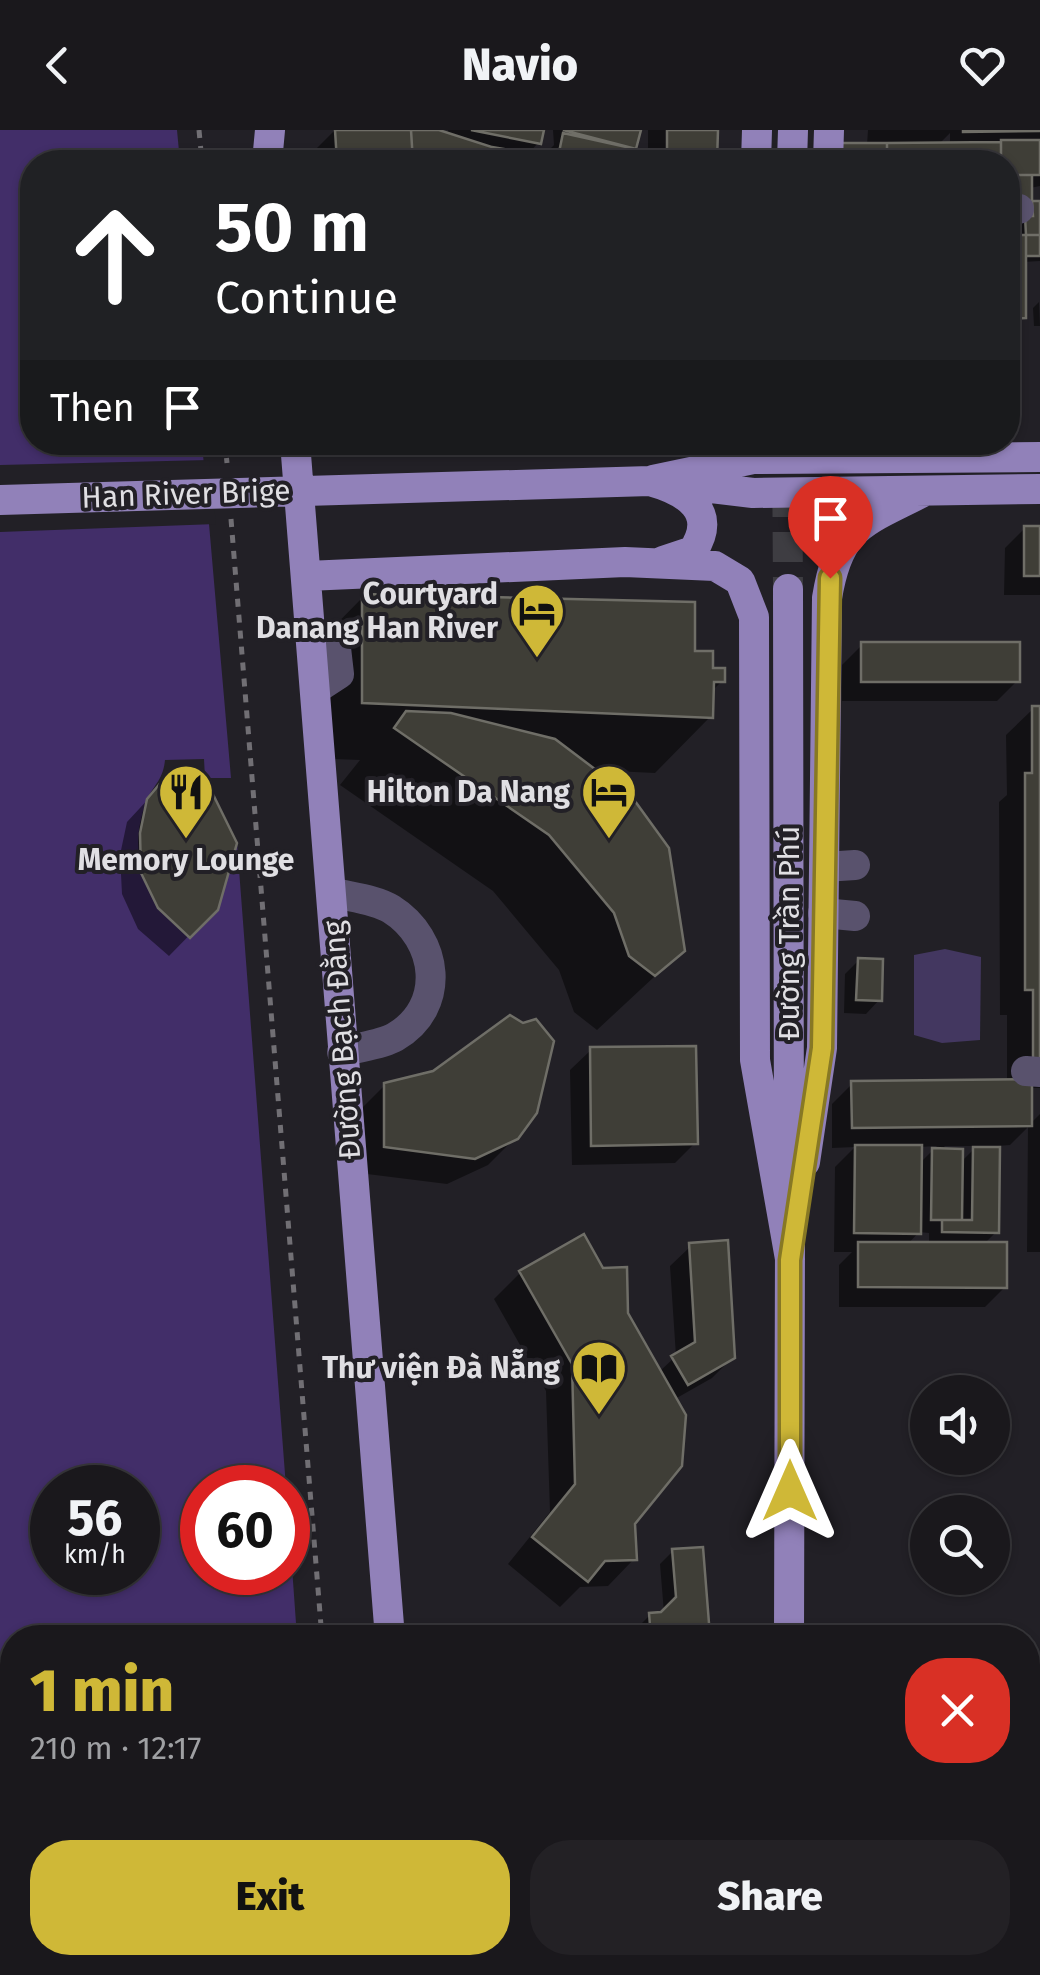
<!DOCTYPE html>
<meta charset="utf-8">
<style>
body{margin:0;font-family:"Fira Sans",sans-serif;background:#232125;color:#f1f3f6;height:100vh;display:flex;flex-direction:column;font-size:38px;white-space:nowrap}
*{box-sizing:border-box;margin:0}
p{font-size:32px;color:#9fa0a3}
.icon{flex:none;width:55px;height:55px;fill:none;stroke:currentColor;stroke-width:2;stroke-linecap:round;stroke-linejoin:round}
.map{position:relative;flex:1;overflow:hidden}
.side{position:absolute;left:0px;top:1495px;width:1040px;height:350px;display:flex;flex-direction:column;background:#1a181c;border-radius:40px 40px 0 0;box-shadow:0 2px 8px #0004,0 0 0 2px #38373b}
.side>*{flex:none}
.top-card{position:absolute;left:20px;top:20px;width:1000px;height:305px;border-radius:40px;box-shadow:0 2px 8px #0004,0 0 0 2px #38373b;background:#202124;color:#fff;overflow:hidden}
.controls{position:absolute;left:910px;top:1245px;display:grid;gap:20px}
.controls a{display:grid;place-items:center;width:100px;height:100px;border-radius:50%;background:#1a181c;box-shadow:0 2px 8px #0004,0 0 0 2px #38373b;font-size:50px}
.speed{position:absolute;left:30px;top:1335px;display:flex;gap:20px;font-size:50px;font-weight:700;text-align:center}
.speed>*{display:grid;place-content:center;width:130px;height:130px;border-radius:50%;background:#1a181c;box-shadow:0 2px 8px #0004,0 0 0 2px #38373b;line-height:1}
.speed small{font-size:25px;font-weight:400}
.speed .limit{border:15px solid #d22;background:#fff;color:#111}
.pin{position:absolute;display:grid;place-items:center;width:85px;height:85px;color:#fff;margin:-102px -42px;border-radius:50% 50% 50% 0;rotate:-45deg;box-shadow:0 0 10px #0007}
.pin .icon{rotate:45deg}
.me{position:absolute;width:110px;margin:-55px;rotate:0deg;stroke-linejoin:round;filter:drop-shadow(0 0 8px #0008)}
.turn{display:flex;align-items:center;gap:35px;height:210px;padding:0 30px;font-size:45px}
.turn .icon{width:130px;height:130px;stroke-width:2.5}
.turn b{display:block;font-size:70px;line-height:85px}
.then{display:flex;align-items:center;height:95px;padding:0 30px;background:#0003;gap:20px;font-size:38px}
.round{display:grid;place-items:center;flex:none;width:105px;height:105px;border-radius:40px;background:#232125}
.head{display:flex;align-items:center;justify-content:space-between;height:170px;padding:0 30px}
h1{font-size:60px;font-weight:800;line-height:75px;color:#cfb837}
.primary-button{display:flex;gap:20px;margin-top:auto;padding:20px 30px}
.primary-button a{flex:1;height:115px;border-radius:40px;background:#cfb837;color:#111;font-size:40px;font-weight:800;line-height:115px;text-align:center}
.primary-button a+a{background:#232125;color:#f1f3f6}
header{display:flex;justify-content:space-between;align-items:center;height:130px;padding:0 30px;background:#1a181c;font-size:45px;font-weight:800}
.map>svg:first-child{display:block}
.built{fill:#2b2834}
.green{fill:#433760}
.water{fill:#422e69;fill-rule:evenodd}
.pier{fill:#222026}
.shadow{fill:#0007;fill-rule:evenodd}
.building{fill:#3f3e37;stroke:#6f6e67;stroke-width:2.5}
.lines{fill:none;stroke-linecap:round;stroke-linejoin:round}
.major-tunnel{stroke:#3e3d42;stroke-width:30;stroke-dasharray:30 15;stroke-linecap:butt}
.path{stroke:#716f74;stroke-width:5;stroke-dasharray:8 8;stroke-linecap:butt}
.minor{stroke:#59526d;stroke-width:30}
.major{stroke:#9181b9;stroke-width:30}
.route-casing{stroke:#877824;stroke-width:25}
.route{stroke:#cfb837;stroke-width:18}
.labels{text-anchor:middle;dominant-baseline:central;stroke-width:8;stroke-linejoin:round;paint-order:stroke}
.street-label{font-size:30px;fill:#e0dfe3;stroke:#222026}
.poi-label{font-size:30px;font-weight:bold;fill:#e0dfe3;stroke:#222026;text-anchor:end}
</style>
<header><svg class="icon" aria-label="back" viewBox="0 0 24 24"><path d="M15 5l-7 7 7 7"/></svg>Navio<svg class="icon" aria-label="heart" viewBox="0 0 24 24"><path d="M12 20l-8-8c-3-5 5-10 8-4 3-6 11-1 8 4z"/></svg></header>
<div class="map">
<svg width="1040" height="1845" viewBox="0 0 1040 1845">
<rect width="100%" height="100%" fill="#222026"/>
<path class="built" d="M1028,1662H1040V1845H844V1833L1028,1832Z
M773,1832V1845H489L488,1833Z"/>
<path class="green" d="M945,819L981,827L980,910L942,913L914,905V825Z"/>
<path class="water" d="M0,0H177L180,32H32V312L202,313L231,648H205L204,629L165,630C163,651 153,655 146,672C125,730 149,770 191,807L218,780L237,713L286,1357L202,1358V1442H288V1381L297,1507L12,1508V1832H283L284,1845H0ZM52,1358H138V1442H52Z"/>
<path class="pier" d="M209,330L216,394L0,402V335Z"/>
<path class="shadow" d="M335,0H430L447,5L448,0H541L539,12L526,26H543L554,15L553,0H638L633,21L648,24V0H715V32H317L316,19Z
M868,0H1040V56L1030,58V74H1040V131L1023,132V187L1008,203V32H1004L1003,13H998L999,32H825L867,15ZM950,3V15H938ZM1020,80V95L1011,104L1010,90Z
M1039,172L1040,196H1034L1033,178Z
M1025,398H1040V465H1004L1005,418Z
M363,467L692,523L722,551L711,562L710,587L655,643L592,640L683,820L597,900L574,882L559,840L493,761L340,655L360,630L307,628L308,523Z
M862,515L1017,551L997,571H842V535Z
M1033,579H1040V958H1029L1030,994L1040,984V1122H1027L1028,997L1010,1015L997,1016L996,1102L983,1115L1005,1157L985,1177H839V1135L852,1122H834L835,1037L855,1017L832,1018V974L852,954L1007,951V885H1000L999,672L1007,665L1006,605ZM937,1016L919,1034V1017ZM944,1016H977L960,1033ZM919,1102L929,1103V1115H907Z
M164,652L215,779L169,826L138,799L122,764L120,725L127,692Z
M859,830L879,870L866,884L844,883L845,844Z
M591,920L695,1013L675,1033L572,1035L570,940Z
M385,955L516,1007L488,1035L447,1054L359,1043L358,982Z
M691,1116L733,1227L712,1248L675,1269L633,1393L634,1429L608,1456L580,1457L560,1477L508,1434L550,1382L546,1261L494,1169L520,1143L626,1183L659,1242L676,1226L670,1136Z
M673,1421L707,1505L638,1508L637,1498L650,1485L664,1483L660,1434Z
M1040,1614V1845H968V1832H1028V1627Z
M471,1832H561V1845H472Z
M640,1832H733L734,1845H641Z"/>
<path class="building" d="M335,0H411L413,32H337Z
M411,0H439L492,17L489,32H413Z
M471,0H544L541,14Z
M563,0H641L636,19Z
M667,0H718L717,32H667Z
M963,0H1040V1L963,2Z
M563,3L649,22L647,32H550H557Z
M1001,10H1040V45H1008V32H1001Z
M1001,12V32H887V13Z
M841,13H887V32H841Z
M492,17L551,27L550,32H489Z
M1008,45H1032V71H1008Z
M1032,71H1040V105H1026L1025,86H1033Z
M1008,105H1026V188L1008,189Z
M1026,105H1040V126H1026Z
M1024,396H1040V446H1024Z
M362,464L695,472V521H713V538H725V552H714L713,588L362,573Z
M861,512H1020V552H861Z
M1032,576H1040V933H1033V860H1025V643H1032Z
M406,581L451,583L555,609L632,667L669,718L685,821L655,846L629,826L614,783L549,705L394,598Z
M205,648L237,713L218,780L190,808L158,778L141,743L140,703L147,669L163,650Z
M858,828L883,829L882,871L856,870Z
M510,885L523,893L536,889L554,911L537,983L518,1009L475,1029L384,1017V953L433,941Z
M696,916L698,1014L591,1016L590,917Z
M1032,949V996L852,998L851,951Z
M855,1015H922L921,1104L854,1103Z
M973,1017H1000L999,1103L942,1102V1090H972Z
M932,1018L963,1019L962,1090H931Z
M584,1104L603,1138L627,1137L628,1183L686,1285L682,1336L635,1394L637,1430L605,1431L588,1452L532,1407L575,1354L572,1234L519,1141Z
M728,1110L735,1228L688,1255L671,1226L695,1212L689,1113Z
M858,1112H1007V1158L858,1157Z
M703,1417L710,1506L651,1508L649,1483L661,1482L676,1467L672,1419Z
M1028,1662H1040V1695L1028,1696Z
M1040,1695V1845H987V1832H1028V1696Z
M499,1832H562L563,1845H500Z
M668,1832H736L737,1845H669Z"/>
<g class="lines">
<path class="major-tunnel" d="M787,312L788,459"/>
<path class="path" d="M199,0L202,32
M225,312L227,333
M231,389L322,1508
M314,1832L315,1845"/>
<path class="minor" d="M1008,79H1019
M313,514L336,518L339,544L316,559
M824,737L855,735
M331,762C349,767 375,769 391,779C439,809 447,877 395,907C381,915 358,917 342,922
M823,783L855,786
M1026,941L1040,942
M1028,1552H1040"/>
<path class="major" d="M267,32L270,0
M756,32L757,0
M792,32L793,0
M828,32L829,0
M295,312L390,1508
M653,350L753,329L1040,327
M678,354L753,363L1040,359
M0,370L650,351C686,361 719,381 693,421L663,431
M307,446L625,432L715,436L740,451L754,487L755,930L790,1129
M788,459L789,1045
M805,1032L822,918L827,468C839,394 864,393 925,361
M789,1508L790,1111
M417,1832L418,1845
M799,1832L800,1845"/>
</g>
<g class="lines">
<g class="route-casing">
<path id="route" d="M790,1361V1130L822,918L830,448"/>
</g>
<use href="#route" class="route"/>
</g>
<defs>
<g id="hotel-pin" transform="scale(2.875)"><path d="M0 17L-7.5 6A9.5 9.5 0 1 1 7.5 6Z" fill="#cfb837" stroke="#222026"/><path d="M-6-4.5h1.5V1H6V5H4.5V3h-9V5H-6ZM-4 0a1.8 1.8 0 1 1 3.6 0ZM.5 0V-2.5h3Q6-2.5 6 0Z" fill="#111"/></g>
<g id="restaurant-pin" transform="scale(2.875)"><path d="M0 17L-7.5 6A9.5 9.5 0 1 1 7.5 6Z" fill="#cfb837" stroke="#222026"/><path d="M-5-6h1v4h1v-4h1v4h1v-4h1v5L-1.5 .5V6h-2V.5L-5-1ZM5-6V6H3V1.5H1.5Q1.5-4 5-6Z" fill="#111"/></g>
<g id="library-pin" transform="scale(2.875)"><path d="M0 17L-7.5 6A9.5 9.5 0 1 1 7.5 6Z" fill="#cfb837" stroke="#222026"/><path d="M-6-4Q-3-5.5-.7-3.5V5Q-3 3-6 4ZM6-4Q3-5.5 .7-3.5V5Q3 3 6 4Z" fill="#111"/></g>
</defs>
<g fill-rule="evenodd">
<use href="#hotel-pin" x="537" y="481"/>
<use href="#restaurant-pin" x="186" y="662"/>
<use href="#hotel-pin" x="609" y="662"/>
<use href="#library-pin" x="599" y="1238"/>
</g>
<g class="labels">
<g class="street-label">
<text transform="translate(186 364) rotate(-2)">Han River Brige</text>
<text transform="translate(789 803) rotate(-90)">Đường Trần Phú</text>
<text transform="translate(342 910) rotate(-94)">Đường Bạch Đằng</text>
</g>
<g class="poi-label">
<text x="498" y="464">Courtyard<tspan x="498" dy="34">Danang Han River</tspan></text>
<text x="570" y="662">Hilton Da Nang</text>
<text x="186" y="730" text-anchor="middle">Memory Lounge</text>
<text x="560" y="1238">Thư viện Đà Nẵng</text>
</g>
</g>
</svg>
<div class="controls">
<a><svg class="icon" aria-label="sound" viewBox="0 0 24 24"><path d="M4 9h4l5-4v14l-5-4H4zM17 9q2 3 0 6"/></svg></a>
<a><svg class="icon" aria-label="search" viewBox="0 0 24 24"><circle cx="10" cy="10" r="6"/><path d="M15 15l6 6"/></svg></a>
</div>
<div class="speed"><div>56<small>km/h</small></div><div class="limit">60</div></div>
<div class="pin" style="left:830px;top:448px;background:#d93025"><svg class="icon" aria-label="arrive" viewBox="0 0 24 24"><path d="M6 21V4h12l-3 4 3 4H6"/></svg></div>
<svg class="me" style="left:790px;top:1361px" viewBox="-20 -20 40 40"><path d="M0-17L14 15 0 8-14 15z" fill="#cfb837" stroke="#fff" stroke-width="4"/></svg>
<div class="top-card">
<div class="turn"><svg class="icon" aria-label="ahead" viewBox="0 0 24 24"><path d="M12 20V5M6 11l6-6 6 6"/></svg><div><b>50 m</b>Continue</div></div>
<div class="then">Then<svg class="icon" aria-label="arrive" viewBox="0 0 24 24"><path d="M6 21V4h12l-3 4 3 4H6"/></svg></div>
</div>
<section class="side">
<div class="head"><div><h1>1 min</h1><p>210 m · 12:17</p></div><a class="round" style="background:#d93025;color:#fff"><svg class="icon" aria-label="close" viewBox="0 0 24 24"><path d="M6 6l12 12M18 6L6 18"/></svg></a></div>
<div class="primary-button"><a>Exit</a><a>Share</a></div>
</section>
</div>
